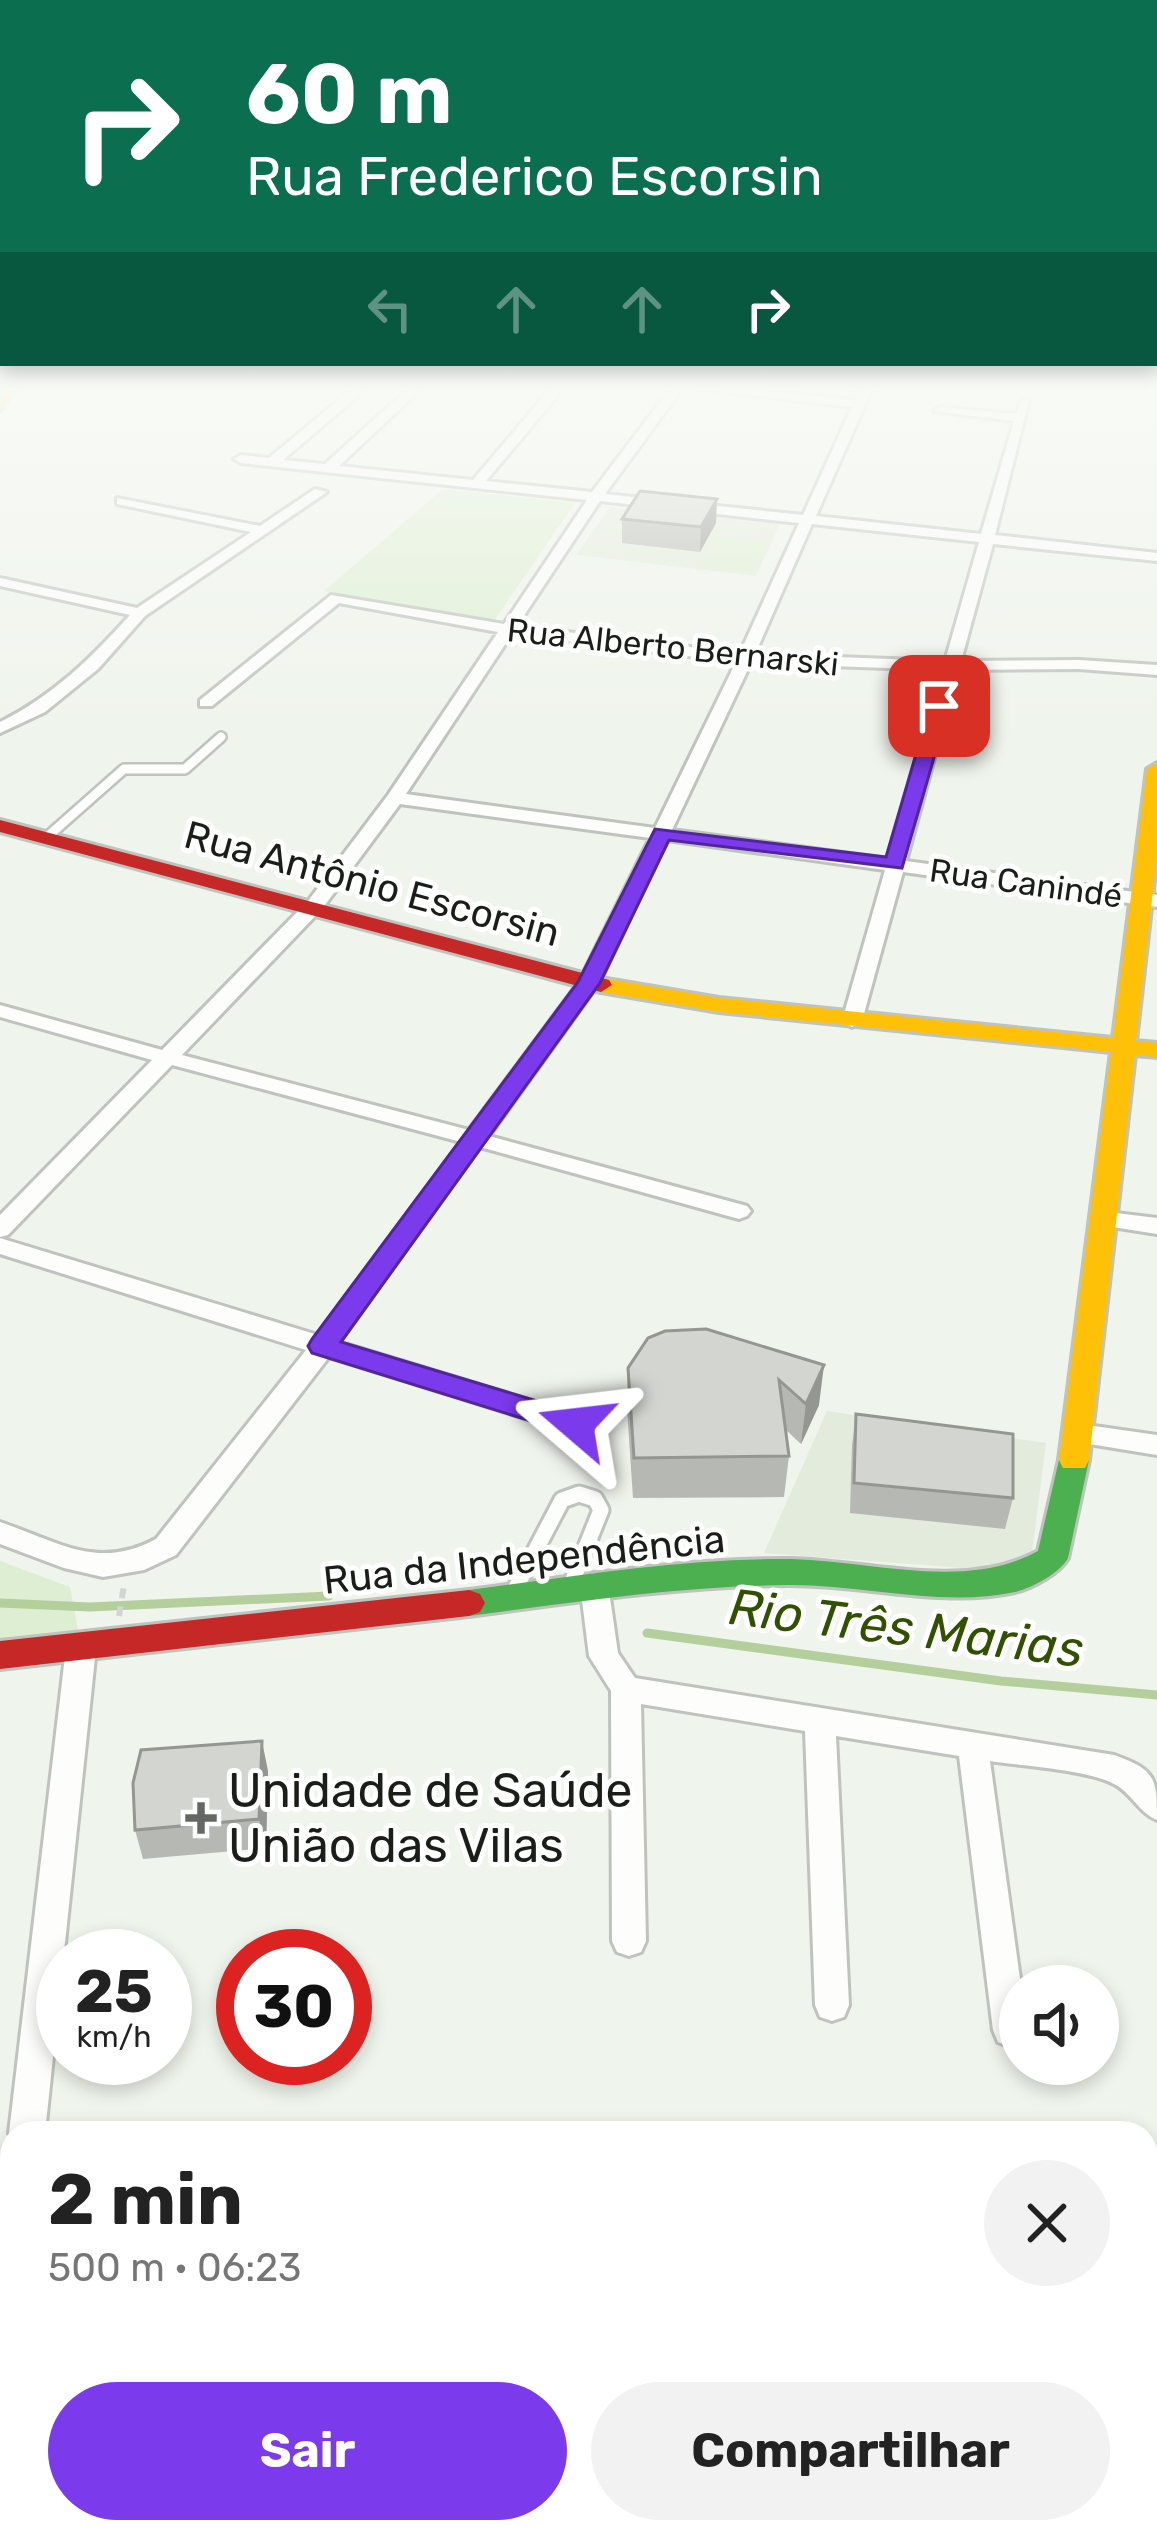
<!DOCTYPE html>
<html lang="pt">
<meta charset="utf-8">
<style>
body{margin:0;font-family:Rubik,sans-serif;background:#f2f2f2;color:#222;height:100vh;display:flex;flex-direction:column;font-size:45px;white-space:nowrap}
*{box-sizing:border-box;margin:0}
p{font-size:39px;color:#767676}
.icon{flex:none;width:66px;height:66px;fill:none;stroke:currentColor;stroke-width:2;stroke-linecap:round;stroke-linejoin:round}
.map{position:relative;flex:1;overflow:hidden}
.drawer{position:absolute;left:0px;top:2121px;width:1158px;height:423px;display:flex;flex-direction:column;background:#fff;border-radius:36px 36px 0 0;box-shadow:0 6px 18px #0003}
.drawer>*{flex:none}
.top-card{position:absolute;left:0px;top:0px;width:1158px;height:366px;box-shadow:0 6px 18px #0003;background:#0b6e4f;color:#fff;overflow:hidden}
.fabs{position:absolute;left:999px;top:1965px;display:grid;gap:24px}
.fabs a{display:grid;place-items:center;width:120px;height:120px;border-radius:50%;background:#fff;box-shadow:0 6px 18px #0003;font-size:60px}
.speed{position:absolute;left:36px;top:1929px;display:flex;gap:24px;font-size:60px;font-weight:700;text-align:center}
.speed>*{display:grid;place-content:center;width:156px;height:156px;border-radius:50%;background:#fff;box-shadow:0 6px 18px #0003;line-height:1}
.speed small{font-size:30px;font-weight:400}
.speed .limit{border:18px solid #d22;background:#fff;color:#111}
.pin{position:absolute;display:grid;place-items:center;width:102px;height:102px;color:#fff;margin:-51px;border-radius:24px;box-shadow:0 6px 18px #0006}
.me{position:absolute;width:132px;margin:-66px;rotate:287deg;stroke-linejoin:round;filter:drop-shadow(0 0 9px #0008)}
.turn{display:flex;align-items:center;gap:42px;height:252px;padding:0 48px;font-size:54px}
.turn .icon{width:156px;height:156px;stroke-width:2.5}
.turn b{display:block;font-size:84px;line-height:102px}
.lanes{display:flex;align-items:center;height:114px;padding:0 48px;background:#0003;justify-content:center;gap:60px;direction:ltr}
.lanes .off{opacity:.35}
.round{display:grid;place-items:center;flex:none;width:126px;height:126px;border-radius:63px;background:#f2f2f2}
.summary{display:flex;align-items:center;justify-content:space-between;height:204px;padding:0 48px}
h1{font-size:72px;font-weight:700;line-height:90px}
.button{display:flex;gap:24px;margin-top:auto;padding:24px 48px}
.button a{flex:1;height:138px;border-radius:72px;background:#7c3aed;color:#fff;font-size:48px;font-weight:700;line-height:138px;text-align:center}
.button a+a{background:#f2f2f2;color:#222}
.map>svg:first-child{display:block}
.built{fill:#e3ebdc}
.green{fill:#deeed2}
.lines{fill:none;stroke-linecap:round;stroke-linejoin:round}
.stream{stroke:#b4cf9c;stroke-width:9}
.lane-far1-casing{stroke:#bfc3bd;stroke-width:14}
.lane-casing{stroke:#bfc3bd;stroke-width:21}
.street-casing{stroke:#bfc3bd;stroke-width:6}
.fast-casing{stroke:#bfc3bd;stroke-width:6}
.slow-casing{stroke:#bfc3bd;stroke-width:6}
.jam-casing{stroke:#bfc3bd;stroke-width:6}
.path{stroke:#d3d5d2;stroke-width:6;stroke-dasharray:10 8;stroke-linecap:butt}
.lane-far1{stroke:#fdfdfc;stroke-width:9}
.lane{stroke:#fdfdfc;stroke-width:15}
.street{fill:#fdfdfc;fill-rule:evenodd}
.fast{fill:#4caf50;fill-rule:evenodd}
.slow{fill:#ffc107;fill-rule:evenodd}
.jam{fill:#c62828;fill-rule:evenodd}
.wall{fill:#b5b8b3}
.shaded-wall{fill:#949692}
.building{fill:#d3d6d0;stroke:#949692;stroke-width:3}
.route{fill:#7c3aed;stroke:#51269a;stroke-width:3}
.poi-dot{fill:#656862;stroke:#fff;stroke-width:4.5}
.labels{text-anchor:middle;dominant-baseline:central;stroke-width:10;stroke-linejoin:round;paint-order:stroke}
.far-street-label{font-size:33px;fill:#1a1d18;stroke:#fff}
.street-label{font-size:39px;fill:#1a1d18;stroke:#fff}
.near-poi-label{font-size:48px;fill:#1a1d18;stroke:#fff;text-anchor:start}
.near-water-label{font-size:51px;font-style:italic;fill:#315000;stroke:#fff}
</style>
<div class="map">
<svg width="1157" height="2543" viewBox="0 0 1157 2543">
<rect width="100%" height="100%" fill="#eff4ec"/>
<path class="built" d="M610,507L780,524L756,576L576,555Z
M827,1411L1046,1443L1032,1553L1004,1571L764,1553Z"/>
<path class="green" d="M443,489L575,503L494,621L324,591Z
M712,537L767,542L754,573L697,567Z
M0,1561L70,1587L80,1641L0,1647Z"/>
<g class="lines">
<path class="stream" d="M0,1603L90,1607L329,1596
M647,1633L1001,1681L1157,1695"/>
<g class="lane-far1-casing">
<path id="lane-far1" d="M47,837L124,769H185L221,737"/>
</g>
<g class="lane-casing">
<path id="lane" d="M512,1595L562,1500L579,1494L595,1499L601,1510L570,1587"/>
</g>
<g class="street-casing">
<path id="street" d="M352,389H366L283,460L325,464L408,389H421L339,466L473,480L550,389H563L486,481L592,492L670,389H682L605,494L803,515L852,407L700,389H745L855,400L860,389H872L816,516L981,534L1014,421L934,411L940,407L1016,414L1021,400H1029L995,535L1157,553V561L993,544L961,661L1079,660L1157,665V675L1079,669L958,670L906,861L1157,895V907L903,872L862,1021L852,1027L842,1021L885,870L667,840L599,983L489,1136L747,1206L751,1211L747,1216L739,1219L480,1147L339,1342L585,1417L589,1424L585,1431L576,1434L329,1357L176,1555L144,1570L103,1577L64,1568L0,1544V1522C57,1541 97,1571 156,1539L306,1350L0,1254V1238L318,1335L461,1142L172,1065L8,1235L0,1237V1215L152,1060L0,1017V1005L162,1050L308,901L388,795L498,632L339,603L212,706H200V700L331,595L504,624L587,500L241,463L234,459L241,455L269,458ZM600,501L799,523L740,653L517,626ZM812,524L979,542L945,661L755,654ZM512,634L736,662L655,828L406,794ZM751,663L942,670L888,859L672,830ZM400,804L650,838L579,982L469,1130L182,1055L322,909Z
M315,489L327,492L145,616L98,669L45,712L0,733V722C53,696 91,658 130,615L0,586V578L137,608L251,532L117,504V498L260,526Z
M1108,1212L1157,1218V1234L1100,1225L1096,1220L1100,1215Z
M1080,1424L1157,1435V1455L1071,1441L1067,1434L1071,1427Z
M594,1573L604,1576L608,1584L618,1653L635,1678L1114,1755C1156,1770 1157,1778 1157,1820C1139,1813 1132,1793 1114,1784C1088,1770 1022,1766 990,1761L1021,1986L1020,2043L1010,2047L998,2042L993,2030L959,1756L836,1736L849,2005L844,2017L832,2021L820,2017L815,2005L805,1731L641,1704L646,1941L641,1952L629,1956L617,1952L612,1941L611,1691L589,1656L580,1584L584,1576Z
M81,1636L91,1640L96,1648L45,2133H12V2140L9,2133L66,1648L71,1640Z
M12,2178V2214L0,2216V2180Z
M12,2257V2406L0,2411V2262Z"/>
</g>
<g class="fast-casing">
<path id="fast" d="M1074,1449L1085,1452L1089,1460L1068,1558C1060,1573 1032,1588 1015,1592C941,1608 862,1584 787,1585C680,1586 575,1602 469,1616L458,1612L453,1603L458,1594L469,1590C576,1576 684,1558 792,1559C871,1561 966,1591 1038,1551L1059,1460L1063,1452Z"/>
</g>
<g class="slow-casing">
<path id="slow" d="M2,389H16L0,411Z
M1157,763V855L1136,1041L1157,1043V1057L1135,1055L1089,1460L1085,1468H1063L1059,1460L1111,1052L719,1012L601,992L590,985L601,978L719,998L1113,1038L1147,769Z"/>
</g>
<g class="jam-casing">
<path id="jam" d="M0,820L609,980L612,985L601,992L593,990L0,832Z
M469,1590L480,1594L485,1603L480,1612L469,1616L0,1669V1641Z"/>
</g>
<path class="path" d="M119,1616L124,1585"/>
<use href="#lane-far1" class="lane-far1"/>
<use href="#lane" class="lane"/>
<use href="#street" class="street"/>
<use href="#fast" class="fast"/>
<use href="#slow" class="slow"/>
<use href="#jam" class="jam"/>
</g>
<path class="wall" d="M622,519L716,523L700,552L622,543Z
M706,1329L819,1405L801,1444L786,1430L789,1456L784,1497L633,1498L627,1409L628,1368Z
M856,1414L1013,1498L1005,1529L850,1513L852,1445Z
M268,1771L266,1848L143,1859L135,1830Z"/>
<path class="shaded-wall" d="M717,499L716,523L700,552L701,527Z
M824,1365L819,1405L801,1444L806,1404Z
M262,1741L268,1771L266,1848L259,1819Z"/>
<path class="building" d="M640,491L717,499L701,527L622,519Z
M706,1329L824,1365L806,1404L779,1380L789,1456L634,1458L628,1368L648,1338L665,1331Z
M856,1414L1013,1434V1498L854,1483Z
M262,1741L259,1819L135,1830L133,1783L141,1750Z"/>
<linearGradient id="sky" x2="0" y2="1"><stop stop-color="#93bfca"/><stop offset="0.52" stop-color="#f8faf6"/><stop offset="1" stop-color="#f8faf6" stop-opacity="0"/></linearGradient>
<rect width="1157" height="745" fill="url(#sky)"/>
<path class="route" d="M939,701L949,706L902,868L669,840L600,983L341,1342L587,1416L591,1424L587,1432L576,1435L312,1353L308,1346L312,1339L578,982L655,829L886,857L930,706Z"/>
<path class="poi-dot" d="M195 1800h12v12h12v12h-12v12h-12v-12h-12v-12h12z"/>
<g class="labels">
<g class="far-street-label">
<text transform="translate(673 647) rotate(6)">Rua Alberto Bernarski</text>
<text transform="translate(1026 883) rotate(8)">Rua Canindé</text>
</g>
<g class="street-label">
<text transform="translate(372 884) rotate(15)">Rua Antônio Escorsin</text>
<text transform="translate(524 1560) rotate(-6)">Rua da Independência</text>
</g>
<g class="near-poi-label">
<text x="228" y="1790">Unidade de Saúde<tspan x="228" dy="55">União das Vilas</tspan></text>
</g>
<g class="near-water-label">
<text transform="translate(906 1628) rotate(7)">Rio Três Marias</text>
</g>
</g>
</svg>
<div class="fabs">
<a><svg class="icon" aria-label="sound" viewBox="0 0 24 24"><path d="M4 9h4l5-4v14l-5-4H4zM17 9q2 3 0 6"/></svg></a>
</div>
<div class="speed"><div>25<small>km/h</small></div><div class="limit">30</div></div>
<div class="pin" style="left:939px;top:706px;background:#d93025"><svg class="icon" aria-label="arrive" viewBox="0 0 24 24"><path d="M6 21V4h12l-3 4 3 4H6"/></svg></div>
<svg class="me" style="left:576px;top:1424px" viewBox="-20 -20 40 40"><path d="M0-17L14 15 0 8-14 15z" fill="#7c3aed" stroke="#fff" stroke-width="4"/></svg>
<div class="top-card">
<div class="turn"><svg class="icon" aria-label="right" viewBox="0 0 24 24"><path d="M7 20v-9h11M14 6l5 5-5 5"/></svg><div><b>60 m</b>Rua Frederico Escorsin</div></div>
<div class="lanes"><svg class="icon off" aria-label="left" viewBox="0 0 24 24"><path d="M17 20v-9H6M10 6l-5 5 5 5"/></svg><svg class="icon off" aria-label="ahead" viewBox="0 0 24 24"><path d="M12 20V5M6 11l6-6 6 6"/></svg><svg class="icon off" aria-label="ahead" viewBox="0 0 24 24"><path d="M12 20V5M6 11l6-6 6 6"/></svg><svg class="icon" aria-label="right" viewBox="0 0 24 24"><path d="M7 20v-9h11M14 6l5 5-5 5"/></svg></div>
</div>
<section class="drawer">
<div class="summary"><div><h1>2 min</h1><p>500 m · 06:23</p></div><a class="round"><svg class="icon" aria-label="close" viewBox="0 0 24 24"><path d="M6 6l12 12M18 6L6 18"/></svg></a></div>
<div class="button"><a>Sair</a><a>Compartilhar</a></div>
</section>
</div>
